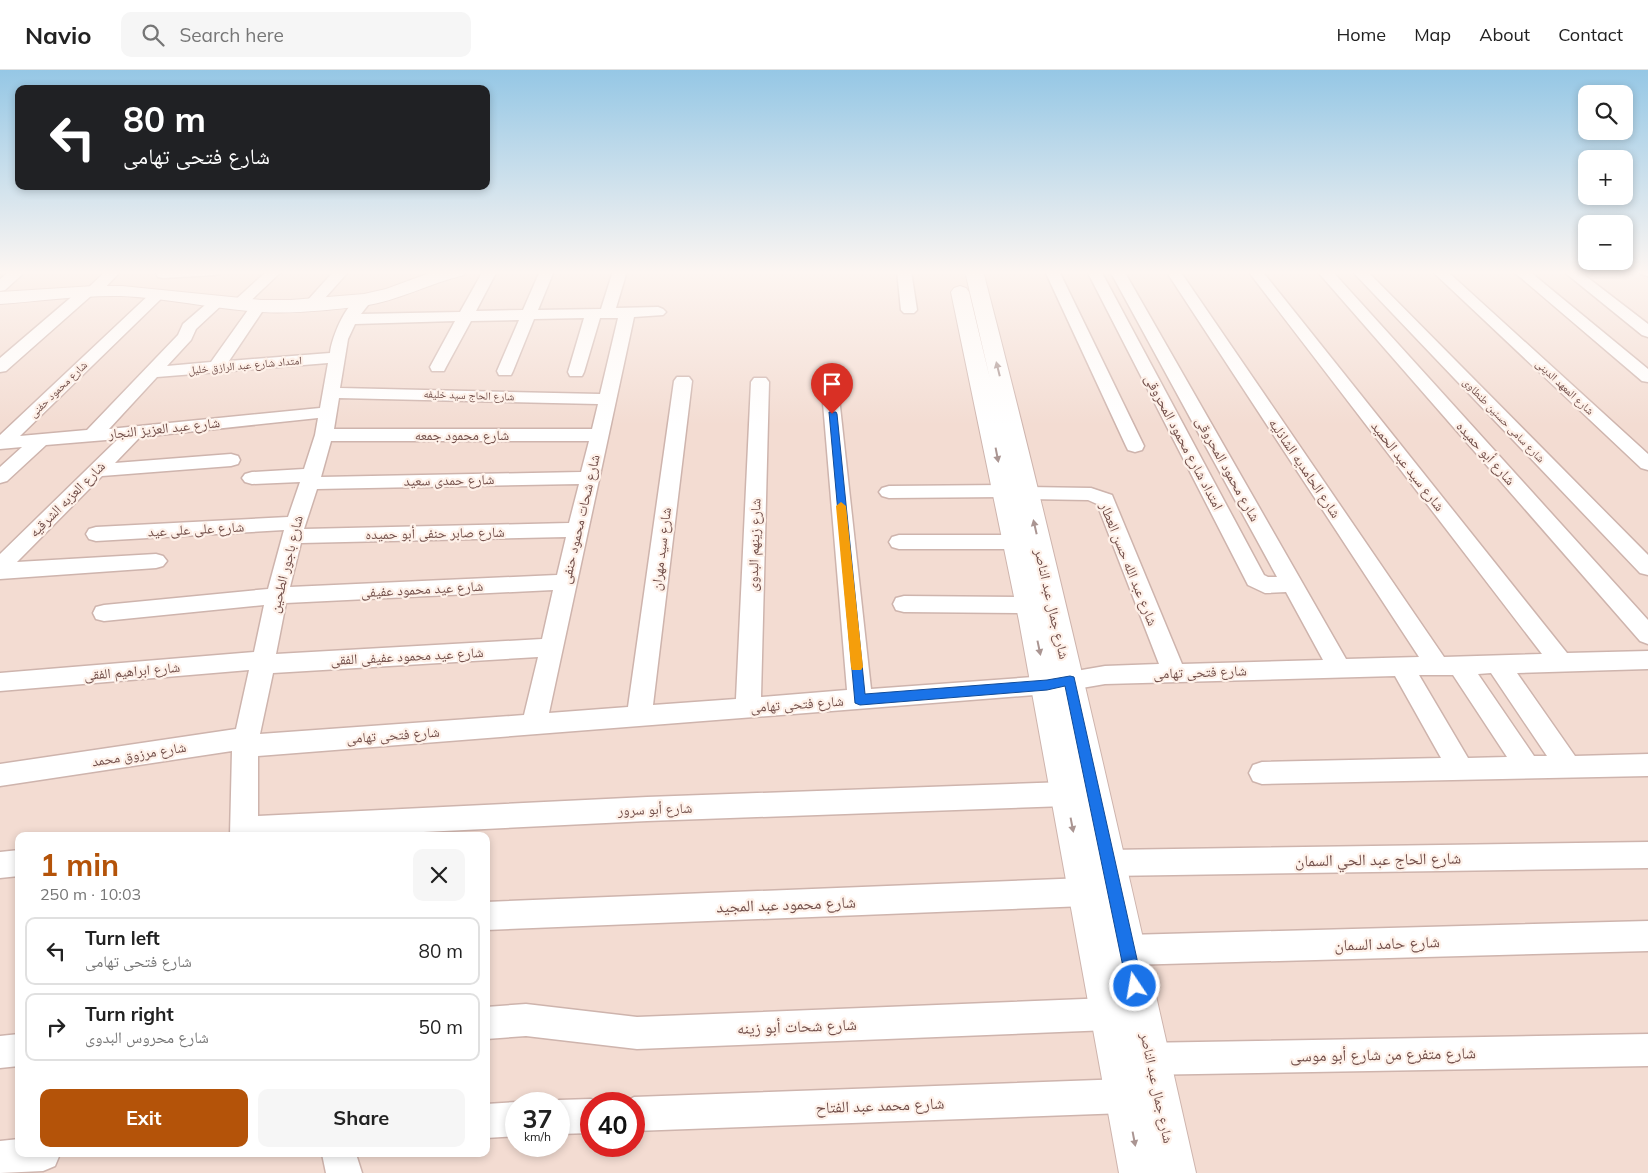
<!DOCTYPE html>
<meta charset="utf-8">
<style>
body{margin:0;font-family:Mulish,"Noto Naskh Arabic",sans-serif;background:#f6f6f6;color:#222;height:100vh;display:flex;flex-direction:column;font-size:19px;white-space:nowrap}
*{box-sizing:border-box;margin:0}
p{font-size:16px;color:#767676}
.icon{flex:none;width:28px;height:28px;fill:none;stroke:currentColor;stroke-width:2;stroke-linecap:round;stroke-linejoin:round}
.map{position:relative;flex:1;overflow:hidden}
.panel{position:absolute;left:15px;top:762px;width:475px;height:325px;display:flex;flex-direction:column;background:#fff;border-radius:10px;box-shadow:0 2px 8px #0003}
.panel>*{flex:none}
.top-card{position:absolute;left:15px;top:15px;width:475px;height:105px;border-radius:10px;box-shadow:0 2px 8px #0003;background:#202124;color:#fff;overflow:hidden}
.fabs{position:absolute;left:1578px;top:15px;display:grid;gap:10px}
.fabs a{display:grid;place-items:center;width:55px;height:55px;border-radius:10px;background:#fff;box-shadow:0 2px 8px #0003;font-size:25px}
.speed{position:absolute;left:505px;top:1022px;display:flex;gap:10px;font-size:25px;font-weight:700;text-align:center}
.speed>*{display:grid;place-content:center;width:65px;height:65px;border-radius:50%;background:#fff;box-shadow:0 2px 8px #0003;line-height:1}
.speed small{font-size:12px;font-weight:400}
.speed .limit{border:8px solid #d22;background:#fff;color:#111}
.pin{position:absolute;display:grid;place-items:center;width:42px;height:42px;color:#fff;margin:-51px -21px;border-radius:50% 50% 50% 0;rotate:-45deg;box-shadow:0 0 5px #0007}
.pin .icon{rotate:45deg}
.me{position:absolute;width:55px;margin:-28px;rotate:348deg;stroke-linejoin:round;filter:drop-shadow(0 0 4px #0008)}
.turn{display:flex;align-items:center;gap:18px;height:105px;padding:0 25px;font-size:22px}
.turn .icon{width:65px;height:65px;stroke-width:2.5}
.turn b{display:block;font-size:35px;line-height:42px}
.round{display:grid;place-items:center;flex:none;width:52px;height:52px;border-radius:10px;background:#f6f6f6}
.overview{display:flex;align-items:center;justify-content:space-between;height:85px;padding:0 25px}
h1{font-size:30px;font-weight:700;line-height:38px;color:#b45309}
.primary-button{display:flex;gap:10px;margin-top:auto;padding:10px 25px}
.primary-button a{flex:1;height:58px;border-radius:10px;background:#b45309;color:#fff;font-size:20px;font-weight:700;line-height:58px;text-align:center}
.primary-button a+a{background:#f6f6f6;color:#222}
ul{padding:0;list-style:none}
li{display:flex;align-items:center;gap:15px;height:68px;margin:0 10px 8px;padding:0 15px;border:2px solid #e0e0e0;border-radius:10px}
li div{flex:1}
li b{display:block;font-size:19px}
li em{font-style:normal}
header{display:flex;align-items:center;gap:30px;box-sizing:border-box;height:70px;padding:0 25px;background:#fff;border-bottom:1px solid #e0e0e0}
header strong{font-size:24px}
nav{display:flex;gap:28px;margin-inline-start:auto;font-size:18px}
.search{width:350px;height:45px;background:#f6f6f6;display:flex;align-items:center;gap:12px;box-sizing:border-box;padding:0 18px;border-radius:10px;color:#767676;font-size:19px}
.map>svg:first-child{display:block}
.residential{fill:#f3dcd2;fill-rule:evenodd}
.lines{fill:none;stroke-linecap:round;stroke-linejoin:round}
.minor-casing{stroke:#ceb4ad;stroke-width:3}
.tertiary-casing{stroke:#ceb4ad;stroke-width:2}
.minor{fill:#fff;fill-rule:evenodd}
.tertiary{fill:#fff;fill-rule:evenodd}
.oneway{fill:#aa9592}
.route{fill:#1a73e8;stroke:#114b97}
.slow{fill:#f59e0b}
.labels{text-anchor:middle;dominant-baseline:central;stroke-width:4.5;stroke-linejoin:round;paint-order:stroke}
.far-street-label{font-size:11px;fill:#724f4a;stroke:#fef1e9}
.street-label{font-size:14px;fill:#724f4a;stroke:#fef1e9}
.near-street-label{font-size:16px;fill:#724f4a;stroke:#fef1e9}
</style>
<header>
<strong>Navio</strong>
<div class="search"><svg class="icon" aria-label="search" viewBox="0 0 24 24"><circle cx="10" cy="10" r="6"/><path d="M15 15l6 6"/></svg>Search here</div>
<nav><a>Home</a><a>Map</a><a>About</a><a>Contact</a></nav>
</header>
<div class="map">
<svg width="1648" height="1103" viewBox="0 0 1648 1103">
<rect width="100%" height="100%" fill="#fbece3"/>
<path class="residential" d="M0,201H1648V1103H0ZM19,766H486V1084H19ZM516,1034H559V1076H516ZM591,1034H634V1076H591Z"/>
<g class="lines">
<g class="minor-casing">
<path id="minor" d="M10,201H26L5,220L0,221V209Z
M106,201H121L99,224L92,225L6,301L0,302V288L82,218L89,217Z
M158,201H221L219,204L214,205L163,208L158,207L156,204Z
M267,201H282L244,237H234L231,234L234,231Z
M334,201H349L317,237H307L304,234L307,231Z
M483,201H497L476,241L523,240L540,201H554L538,240L601,239L613,201H627L616,238L658,237L663,239L666,242L663,245L634,247L549,643L628,637L674,311L677,307H689L692,311L653,635L736,629L751,312L754,308H766L769,312L761,627L847,620L821,309L823,305H835L837,309L871,619L1047,606L1105,596L1159,594L1097,434L1088,430L1027,429L1020,427L1017,423L1020,419L1027,417L1091,418L1112,425L1182,594L1323,590L1286,522L1265,523L1248,515L1087,201H1101L1264,505L1268,507H1277L1110,201H1124L1346,589L1419,587L1166,201H1180L1444,587L1542,584L1248,201H1262L1567,583L1648,581V599L1517,603L1575,686L1648,684V706L1262,714L1253,711L1249,703L1253,695L1262,692L1441,688L1395,606L1105,614L1047,624L258,686V746L647,727L1066,712L1075,716L1079,724L1075,732L1066,736L647,751L342,766H230L232,681L0,716V694L236,659L249,600L0,621V603L254,582L264,535L104,551L96,549L93,543L96,537L104,535L268,519L284,460L96,471L89,469L86,464L89,459L96,457L288,447L300,412L252,414L245,412L242,408L245,404L252,402L304,399L315,365L318,348L140,367L115,393L231,384L238,386L240,390L238,394L231,396L102,406L17,492L156,484L163,486L167,491L163,496L156,498L0,509V484L118,369L46,375L7,411L0,413V397L22,377L0,379V365L152,222H162L165,225L20,366L87,360L178,265L183,254L212,229H222L225,232L196,259L191,270L167,296L211,292L253,233H263L266,236L229,291L330,283C332,266 349,222 369,227L372,230L361,244L460,242ZM584,248L568,302L570,306H582L584,302L600,248H618L600,324L340,318L348,269L355,254L455,251L430,297L432,301H444L446,297L471,251L519,250L497,301L499,305H511L513,301L534,249ZM328,293L320,338L109,359L157,307ZM339,328L598,334L592,359H334ZM331,371H589L581,402L321,407ZM579,414L569,453L304,459L317,419ZM566,467L557,505L290,517L301,473ZM553,520L542,569L276,584L286,533ZM538,587L524,645L260,664L273,603ZM1491,603L1547,686H1534L1478,604ZM1419,605H1453L1507,687L1468,688Z
M897,201H911L917,240L914,243H904L901,240Z
M1045,201H1059L1144,376L1142,380L1135,382L1128,380L1126,376Z
M1317,201H1332L1648,550V574L1640,571Z
M1352,201H1367L1648,485V505L1640,503Z
M1432,201H1447L1648,384V400L1641,398Z
M1513,201H1529L1648,299V312L1642,311Z
M1563,201H1579L1648,254V267L1642,265Z
M1639,201H1648V206L1641,204Z
M1004,415L1011,417L1014,421L1011,425L1004,427L889,428L882,426L879,422L882,418L889,416Z
M899,465H1016L1023,467L1026,472L1023,477L1016,479H899L892,477L889,472L892,467Z
M904,526L1029,527L1037,529L1040,535L1037,541L1029,543L904,542L896,540L893,534L896,528Z
M1648,772V798L1108,806L1098,802L1094,793L1098,784L1108,780Z
M19,780V806L0,808V782Z
M1085,808L1095,812L1099,822L1095,832L1085,836L486,860V832Z
M1648,851V881L1127,895L1116,890L1112,880L1116,870L1127,865Z
M1109,928L1120,933L1125,944L1120,955L1109,960L637,979L526,966L486,969V937L526,934L637,947Z
M19,964V996L0,998V966Z
M1648,964V996L1139,1005L1128,1000L1123,989L1128,978L1139,973Z
M1125,1009L1137,1014L1142,1026L1137,1038L1125,1043L634,1061V1034H621L634,1027Z
M591,1029L602,1034H591V1063L559,1064V1034H550L559,1030Z
M516,1032L520,1034H516V1066L486,1068V1034Z
M19,1069V1084H60L55,1096L43,1101L0,1103V1071Z
M322,1084H356L362,1103H326Z"/>
</g>
<g class="tertiary-casing">
<path id="tertiary" d="M435,201H467L464,205C430,213 398,231 363,236C330,240 294,244 261,242C214,239 168,228 121,226C81,225 40,231 0,234V222L94,216H122L261,230H291L364,224L386,219Z
M965,201H983C1061,500 1128,802 1196,1103H1119L1019,551L951,222L954,218L960,216L966,218L969,222L990,309Z"/>
</g>
<use href="#minor" class="minor"/>
<use href="#tertiary" class="tertiary"/>
</g>
<defs><path id="oneway-solid" d="M-6-.8H1V-3.2L6.5 0L1 3.2V.8H-6Z" transform="scale(1.25)"/></defs>
<g class="oneway">
<use href="#oneway-solid" transform="translate(998 299) rotate(-104)"/>
<use href="#oneway-solid" transform="translate(997 385) rotate(79)"/>
<use href="#oneway-solid" transform="translate(1035 457) rotate(-103)"/>
<use href="#oneway-solid" transform="translate(1039 578) rotate(78)"/>
<use href="#oneway-solid" transform="translate(1072 755) rotate(79)"/>
<use href="#oneway-solid" transform="translate(1134 1069) rotate(79)"/>
</g>
<linearGradient id="sky" x2="0" y2="1"><stop stop-color="#95c7e5"/><stop offset="0.57" stop-color="#fdf6f2"/><stop offset="1" stop-color="#fdf6f2" stop-opacity="0"/></linearGradient>
<rect width="1648" height="355" fill="url(#sky)"/>
<path class="route" d="M829,342H836L837,344L865,624L1047,610L1070,606L1074,607L1143,916L1140,922L1135,924L1129,922L1127,916L1065,616L1047,620L860,635L855,633Z"/>
<path class="slow" d="M841,432L846,436L863,597L861,600H852L851,597L836,436Z"/>
<g class="labels">
<g class="far-street-label">
<text transform="translate(245 295) rotate(-5)">امتداد شارع عبد الرازق خليل</text>
<text transform="translate(1565 317) rotate(43)">شارع المعهد الدينى</text>
<text transform="translate(58 319) rotate(-44)">شارع محمود حفنى</text>
<text transform="translate(469 325) rotate(2)">شارع الحاج سيد خليفه</text>
<text transform="translate(1504 350) rotate(46)">شارع سامى حسنين طنطاوى</text>
</g>
<g class="street-label">
<text transform="translate(164 358) rotate(-6)">شارع عبد العزيز النجار</text>
<text x="462" y="365">شارع محمود جمعه</text>
<text transform="translate(1184 372) rotate(62)">امتداد شارع محمود المحروقى</text>
<text transform="translate(1486 383) rotate(48)">شارع أبو حميده</text>
<text transform="translate(1408 396) rotate(52)">شارع سيد عبد الحميد</text>
<text transform="translate(1305 398) rotate(56)">شارع الحامديه الشاذليه</text>
<text transform="translate(1228 399) rotate(61)">شارع محمود المحروقى</text>
<text transform="translate(449 410) rotate(-1)">شارع حمدى سعيد</text>
<text transform="translate(67 429) rotate(-45)">شارع العزبه الشرقيه</text>
<text transform="translate(580 449) rotate(-77)">شارع شحات محمود حنفى</text>
<text transform="translate(196 459) rotate(-3)">شارع على على عيد</text>
<text transform="translate(435 463) rotate(-1)">شارع صابر حنفى أبو حميده</text>
<text transform="translate(754 475) rotate(-88)">شارع زينهم البدوى</text>
<text transform="translate(661 479) rotate(-83)">شارع سيد مهران</text>
<text transform="translate(286 494) rotate(-76)">شارع باجور الطحين</text>
<text transform="translate(1129 494) rotate(68)">شارع عبد الله حسن العطار</text>
<text transform="translate(422 519) rotate(-3)">شارع عيد محمود عفيفى</text>
<text transform="translate(1052 534) rotate(77)">شارع جمال عبد الناصر</text>
<text transform="translate(407 586) rotate(-3)">شارع عيد محمود عفيفى الفقى</text>
<text transform="translate(132 601) rotate(-5)">شارع ابراهيم الفقى</text>
<text transform="translate(1200 602) rotate(-2)">شارع فتحى تهامى</text>
<text transform="translate(797 634) rotate(-4)">شارع فتحى تهامى</text>
<text transform="translate(393 665) rotate(-4)">شارع فتحى تهامى</text>
<text transform="translate(139 684) rotate(-9)">شارع مرزوق محمد</text>
<text transform="translate(655 739) rotate(-2)">شارع أبو سرور</text>
<text transform="translate(1157 1018) rotate(78)">شارع جمال عبد الناصر</text>
</g>
<g class="near-street-label">
<text transform="translate(1378 789) rotate(-1)">شارع الحاج عبد الحي السمان</text>
<text transform="translate(786 834) rotate(-2)">شارع محمود عبد المجيد</text>
<text transform="translate(1387 873) rotate(-2)">شارع حامد السمان</text>
<text transform="translate(797 956) rotate(-2)">شارع شحات أبو زينه</text>
<text transform="translate(1383 984) rotate(-1)">شارع متفرع من شارع أبو موسى</text>
<text transform="translate(880 1035) rotate(-2)">شارع محمد عبد الفتاح</text>
</g>
</g>
</svg>
<div class="fabs">
<a><svg class="icon" aria-label="search" viewBox="0 0 24 24"><circle cx="10" cy="10" r="6"/><path d="M15 15l6 6"/></svg></a>
<a>+</a>
<a>−</a>
</div>
<div class="speed"><div>37<small>km/h</small></div><div class="limit">40</div></div>
<div class="pin" style="left:832px;top:344px;background:#d93025"><svg class="icon" aria-label="arrive" viewBox="0 0 24 24"><path d="M6 21V4h12l-3 4 3 4H6"/></svg></div>
<svg class="me" style="left:1135px;top:916px" viewBox="-20 -20 40 40"><circle r="17" fill="#1a73e8" stroke="#fff" stroke-width="3"/><path d="M0-11L8 9 0 5-8 9z" fill="#fff"/></svg>
<div class="top-card">
<div class="turn"><svg class="icon" aria-label="left" viewBox="0 0 24 24"><path d="M17 20v-9H6M10 6l-5 5 5 5"/></svg><div><b>80 m</b>شارع فتحى تهامى</div></div>
</div>
<section class="panel">
<div class="overview"><div><h1>1 min</h1><p>250 m · 10:03</p></div><a class="round"><svg class="icon" aria-label="close" viewBox="0 0 24 24"><path d="M6 6l12 12M18 6L6 18"/></svg></a></div>
<ul>
<li><svg class="icon" aria-label="left" viewBox="0 0 24 24"><path d="M17 20v-9H6M10 6l-5 5 5 5"/></svg><div><b>Turn left</b><p>شارع فتحى تهامى</p></div><em>80 m</em></li>
<li><svg class="icon" aria-label="right" viewBox="0 0 24 24"><path d="M7 20v-9h11M14 6l5 5-5 5"/></svg><div><b>Turn right</b><p>شارع محروس البدوى</p></div><em>50 m</em></li>
</ul>
<div class="primary-button"><a>Exit</a><a>Share</a></div>
</section>
</div>
